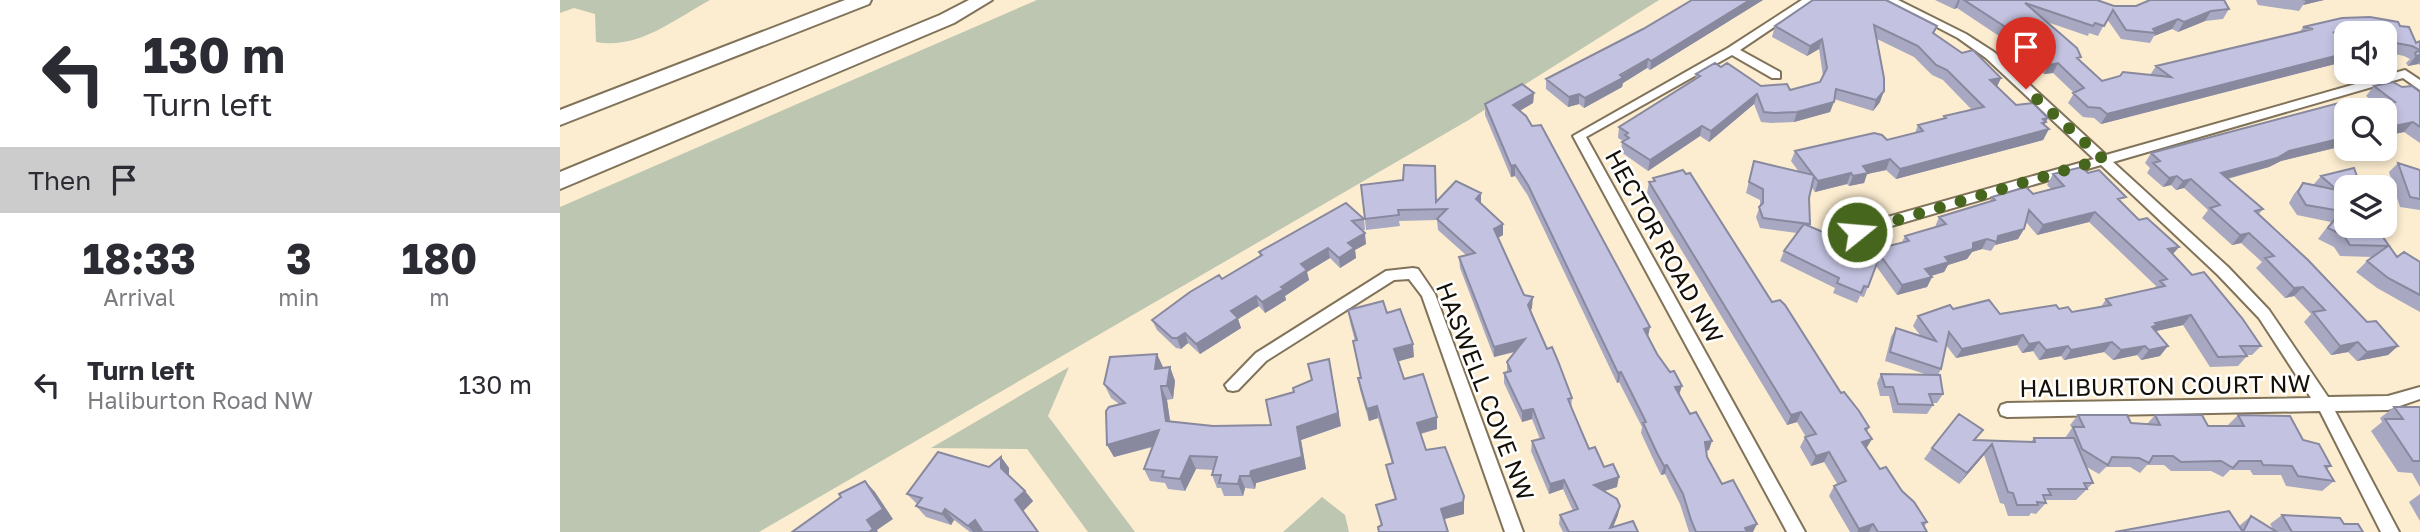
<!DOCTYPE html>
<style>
body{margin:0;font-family:"Golos Text",sans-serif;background:#f2f2f3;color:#2b2b33;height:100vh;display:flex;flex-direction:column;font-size:26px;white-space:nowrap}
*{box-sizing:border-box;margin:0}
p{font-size:23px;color:#7c7c81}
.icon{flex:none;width:38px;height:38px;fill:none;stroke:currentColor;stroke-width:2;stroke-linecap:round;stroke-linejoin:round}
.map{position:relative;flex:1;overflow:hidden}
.side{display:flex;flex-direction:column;background:#fff;width:560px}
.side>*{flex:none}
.guide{background:#fff;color:#2b2b33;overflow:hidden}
.buttons{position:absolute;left:1774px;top:21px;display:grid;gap:14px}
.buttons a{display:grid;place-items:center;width:63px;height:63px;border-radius:14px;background:#fff;box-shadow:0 4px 10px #0003;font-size:35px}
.pin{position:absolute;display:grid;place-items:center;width:60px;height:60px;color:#fff;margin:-72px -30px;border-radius:50% 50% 50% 0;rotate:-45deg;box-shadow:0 0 7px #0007}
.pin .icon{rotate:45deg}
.me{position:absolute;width:77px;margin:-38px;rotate:73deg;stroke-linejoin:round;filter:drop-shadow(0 0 5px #0008)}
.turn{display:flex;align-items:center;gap:24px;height:147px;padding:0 28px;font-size:32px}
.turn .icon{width:91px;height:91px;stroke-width:2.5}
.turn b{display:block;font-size:49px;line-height:60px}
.then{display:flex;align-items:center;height:66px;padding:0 28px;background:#0003;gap:14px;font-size:26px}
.eta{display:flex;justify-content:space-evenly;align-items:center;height:119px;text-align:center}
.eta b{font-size:42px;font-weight:700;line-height:49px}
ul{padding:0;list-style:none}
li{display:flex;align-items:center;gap:21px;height:105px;padding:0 28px}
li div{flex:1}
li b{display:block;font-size:26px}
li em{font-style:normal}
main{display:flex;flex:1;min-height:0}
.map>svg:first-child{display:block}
.green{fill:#bdc6b0}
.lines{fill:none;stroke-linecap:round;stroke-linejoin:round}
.street-casing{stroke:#81735a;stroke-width:4}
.highway-casing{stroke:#81735a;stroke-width:4}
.street{fill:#fff;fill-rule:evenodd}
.highway{fill:#fff;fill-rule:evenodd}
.wall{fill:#a8a8c2}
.shaded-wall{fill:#88889e}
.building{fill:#c3c3e1;stroke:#88889e;stroke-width:2}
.route{stroke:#45661c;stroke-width:12;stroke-dasharray:0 21.6}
.labels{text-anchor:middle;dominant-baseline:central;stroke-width:5;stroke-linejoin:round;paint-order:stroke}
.street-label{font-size:24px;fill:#151007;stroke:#fff}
</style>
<main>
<section class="side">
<div class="guide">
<div class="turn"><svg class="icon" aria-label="left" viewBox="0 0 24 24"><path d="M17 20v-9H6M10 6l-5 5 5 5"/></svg><div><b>130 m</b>Turn left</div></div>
<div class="then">Then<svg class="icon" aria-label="arrive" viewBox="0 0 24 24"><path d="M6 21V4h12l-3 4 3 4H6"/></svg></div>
</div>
<div class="eta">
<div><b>18:33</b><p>Arrival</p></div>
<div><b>3</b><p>min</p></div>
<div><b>180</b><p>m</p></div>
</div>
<ul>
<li><svg class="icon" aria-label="left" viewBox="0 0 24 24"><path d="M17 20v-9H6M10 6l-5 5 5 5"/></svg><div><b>Turn left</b><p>Haliburton Road NW</p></div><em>130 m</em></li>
</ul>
</section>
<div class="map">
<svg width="1860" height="532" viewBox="0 0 1860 532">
<rect width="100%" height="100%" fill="#fcedd0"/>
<path class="green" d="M0,0H150C115,19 78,50 36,42L35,14L14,8L0,13Z
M477,0H1099L907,121L199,532H0V207Z
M509,367L488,416L575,532H528L467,449L371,448Z
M762,497L785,515L789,532H723Z"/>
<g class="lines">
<g class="street-casing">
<path id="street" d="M1242,0H1254L1180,50L1220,72V78H1212L1172,55L1026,137L1245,532H1227L1013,136L1168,48Z
M1325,0H1338L1406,34L1434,52L1546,155L1845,70L1860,80V90L1843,78L1553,162L1668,267L1709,310L1768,397L1828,396L1860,387V399L1828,410L1775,411L1839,532H1821L1760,411L1447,417L1441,415L1439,410L1441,405L1447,403L1751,398L1699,318L1658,275L1541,165L1297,236L1292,235L1290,231L1292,227L1534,159L1426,58L1398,38Z
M853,268L858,269L875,294L963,532H945L862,296L849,279L834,280L706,361L678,390L673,391L668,390L665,385L696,353L826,271Z"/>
</g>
<g class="highway-casing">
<path id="highway" d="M285,0H311L309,4L0,125V110Z
M409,0H432L394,23L0,189V172L380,15Z"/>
</g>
<use href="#street" class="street"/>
<use href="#highway" class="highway"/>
</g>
<path class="wall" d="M1132,0H1203L1090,70L1087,68L1063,83L1062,87L1024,108L1019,104L1008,107L986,89V79L1083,29Z
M1253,0L1377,26L1374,34L1441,78L1437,87L1456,105L1488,118L1484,125L1489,129L1483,140L1336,179L1326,170L1307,174L1304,183L1289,186L1287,184L1255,192L1252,188L1249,198V226L1308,251L1342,242L1345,236L1375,227L1379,217L1430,201L1432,197L1473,194L1491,189L1487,185L1493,174L1562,203L1579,220L1619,247L1613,254L1701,346L1692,355H1686L1687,356L1678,366L1650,367L1623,325L1596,331L1600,356L1581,360L1577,355L1553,360L1544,352L1504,360L1501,356L1479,360L1473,351L1462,353L1457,345L1396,358L1386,345L1381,369L1378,375L1383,394L1377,403H1372L1373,405L1367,414L1333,413L1329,396H1320L1317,383L1321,374H1365L1325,361L1331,337L1336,328L1360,335L1353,326L1358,316L1393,309L1440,314L1499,309L1512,312L1541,307L1546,299L1594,289L1596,286L1529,222L1477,235L1466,222L1464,229L1458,239L1435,245L1431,251L1422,249L1412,252L1407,259L1388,265L1384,272L1371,276L1372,277L1367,287L1337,295L1316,266L1304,297L1300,296L1297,303L1273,293L1275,288L1220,261L1224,251L1237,233L1200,228L1196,217L1200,206V200L1186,193L1194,161L1239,172L1231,161L1235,151L1327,140L1355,133L1358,125L1383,119L1384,116L1411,109L1383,80L1372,75L1354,57L1317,39L1320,102L1313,111L1274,99L1270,112L1234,122L1211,123L1201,122L1194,104L1149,142L1140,136L1088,171L1061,152L1062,142L1063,141L1058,138L1059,127L1135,79L1136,74L1161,67L1201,86L1230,90L1260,82L1263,76L1259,49L1247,56L1212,37L1215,26Z
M1375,0H1537L1554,6L1669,9L1663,19L1645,21L1618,32L1612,29L1594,36L1590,43L1561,39L1547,19L1538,36L1529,33L1528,36L1487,22L1519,60L1542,81L1590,75L1596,66L1740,32L1743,27L1840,26L1856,43L1860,41V65L1858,64L1848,66L1846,63L1850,59L1844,56L1825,52V33H1787V61L1541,124L1534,118L1523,117L1508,103L1514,93L1493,73L1484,74L1442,38L1397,8L1394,9Z
M1696,0H1764L1743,5L1739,11L1698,5Z
M1833,82L1842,87L1852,86L1860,92V143L1844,132L1825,136V110H1787V145L1721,161L1709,167L1668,179L1703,209L1699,214L1748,260L1807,322L1816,321L1838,346L1828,355L1797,361L1788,352L1771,355L1744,322L1751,314L1734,296L1725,298L1696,268L1702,262L1681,243L1672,245L1642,218L1648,210L1624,188L1616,190L1611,185L1603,187L1587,173L1590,168L1585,163L1591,153L1790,100L1803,110L1819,106L1806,96L1814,86Z
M974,93L973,103L960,111L1088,337L1149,450L1146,451L1147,457L1162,484L1193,532H1129L1120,504L1105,474L1101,475L1095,463L1081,433L1082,427L1059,382L1057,383L968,196L955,176L951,177L925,115V104Z
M1838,163L1860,170V210L1840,207L1829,172Z
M1794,168L1815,226L1837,257L1860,262V312L1817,288L1796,272L1807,261L1813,257L1780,256L1774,247L1758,239L1771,222L1737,215L1729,203L1734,194L1743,183L1753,185L1761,176Z
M1093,178L1212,302L1281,393L1309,427L1307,432L1306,449L1320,469L1342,491L1367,522L1364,527L1367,532H1290L1269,496L1274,486L1278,485L1264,462L1251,466L1240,447L1245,437H1246L1237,422L1227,425L1087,193L1089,182L1093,181Z
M801,185L876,202L921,204L943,235L938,238L964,295L972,308L971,310L987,349L1012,398L1011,408L1029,449L1044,467L1057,487L1044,491L1058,515L1053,527L1078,532H1003L999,524L1000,515L1013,511L1003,489L989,494L971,451L972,441L980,439L972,419L962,422L944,383V373L947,372V362L955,352L934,357L900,268L899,257L906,255L878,230L877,220L839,221L840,226L806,230Z
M786,203L804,219L805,230H802L806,244L795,250L796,258L780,268L770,258L747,272L749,280L725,296L726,300L705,313L699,306L678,319L681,328L640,354L628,343L621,349L616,348L597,330L592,320L700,256L699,252Z
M788,310L827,313L854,357L838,361L844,379L877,417V429L861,434L866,450L904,496V514L884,519L821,526L816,505L835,499L828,476L826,465L832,463L818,418L809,421L800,390L798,378H800L795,341L790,322Z
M610,367L615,381L613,399L607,400L610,421L653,426H781L741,440L746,469L696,483L695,489L685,488L683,496H664L661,488H657L652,475L654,470L636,469L625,491L608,489L605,483L590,481L584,469L593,447L554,457L547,445L559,404L551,398L544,384L603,368Z
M1834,407H1860V487L1852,473L1838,472L1811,431L1822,422L1820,418Z
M1518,415L1571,423L1587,424L1595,415L1648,426H1669L1668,425L1678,415L1743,440L1771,466L1767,469L1774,481L1762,491L1726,486L1721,475H1693L1690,470H1670L1663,477L1651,471H1611L1604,465H1587L1580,473L1570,467H1546L1539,474L1525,466L1533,483L1516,500H1486V503L1476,514L1471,513L1469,516H1448L1444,504L1440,503L1424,455L1399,484L1364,459L1372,448L1416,440L1471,442L1474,438H1505L1512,428L1510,425Z
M441,457L449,468V475L465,491L473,501L463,511L422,532H410L394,520L391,525L366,517L356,506L358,505L347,494L429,467Z
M1860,494V521L1849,502Z
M1669,511L1679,526L1691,516L1713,529L1710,524L1722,515L1784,524L1803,532H1554Z"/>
<path class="shaded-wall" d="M1190,0H1203L1090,70L1091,61Z
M1398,0H1400L1397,8L1394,9Z
M1742,0H1764L1743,5L1746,1Z
M1651,11L1645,21L1618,32L1624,22Z
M1618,19L1612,29L1594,36L1596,33L1593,29Z
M1262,39L1259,49L1247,56L1250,46Z
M1787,53V61L1541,124L1547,114Z
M1860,55V62L1858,64L1848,66L1856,56Z
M1088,59L1087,68L1063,83L1062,87L1024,108L1025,98Z
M1498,63L1493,73L1484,74L1489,65Z
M1441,78L1436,88L1430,80Z
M1324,91L1320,102L1313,111L1316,100Z
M974,93L973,103L952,115L953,105Z
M1019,94V104L1008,107L1009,97Z
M1197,94L1194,104L1149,142L1151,131Z
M1274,102L1270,112L1234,122L1237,112Z
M1488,118L1481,131L1489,129L1483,140L1336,179L1340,169Z
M1853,122L1844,132L1825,136V128Z
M1142,126L1140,136L1088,171L1090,160Z
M1787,137V145L1721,161L1709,167L1654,182L1661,173L1729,151Z
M1330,159L1326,170L1307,174L1304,183L1289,186L1293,176L1303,166Z
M955,165V176L951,177V166Z
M1291,173L1287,184L1255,192L1258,181Z
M1617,176L1611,185L1603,187L1609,178Z
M1631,179L1624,188L1616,190L1623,181Z
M921,193V204L916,199Z
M1535,212L1529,222L1477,235L1483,225Z
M943,224V235L934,240V229Z
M1464,229L1458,239L1435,245L1438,236Z
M805,233L806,244L795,250L796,258L780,268L779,258L788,243Z
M1689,233L1681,243L1672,245L1680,235Z
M1427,239L1422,249L1412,252L1407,259L1388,265L1384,272L1360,279L1365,269L1413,243Z
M1619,247L1611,256L1608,249Z
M768,248L770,258L747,272L749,280L725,296L726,300L705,313L702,302L721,287L741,264Z
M1372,277L1367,287L1337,295L1342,285Z
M1743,287L1734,296L1725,298L1734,288Z
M696,296L699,306L678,319L681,328L640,354L636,344L671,311Z
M973,297L972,308L968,315V305Z
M1631,315L1623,325L1592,332L1584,336L1595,323Z
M1090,327L1088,337L1084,329Z
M625,333L628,343L621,349L617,338Z
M1463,335L1457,345L1396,358L1402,349Z
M965,339L964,349L934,357V347Z
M1479,342L1473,351L1462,353L1469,344Z
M1552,342L1544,352L1504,360L1511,350Z
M1798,342L1788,352L1771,355L1780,346Z
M853,344L854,357L836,362L834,349Z
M1508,346L1501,356L1479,360L1486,350Z
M1585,346L1577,355L1553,360L1561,350Z
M1608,346L1600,356L1581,360L1589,350Z
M1838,346L1828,355L1797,361L1807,352Z
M597,354L603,367L595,369Z
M769,359L781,426L741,440L746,469L696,483L695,489L690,476L691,471L737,427Z
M610,367L615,381L613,399L607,386Z
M1061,372L1059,382L1057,383L1058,373Z
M601,386L607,400L612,434L606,421Z
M1122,386L1119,395L1115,387Z
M817,406L818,418L809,421L807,409Z
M973,409L972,419L962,422V411Z
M1241,412L1237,422L1227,425L1231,415Z
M877,417V429L858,434L857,423Z
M599,430L605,443L554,457L547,445Z
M1312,439L1306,449L1302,442Z
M1152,441L1149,450L1142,452L1145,442Z
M1432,444L1424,455L1399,484L1407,473Z
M1269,452L1264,462L1251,466L1256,456Z
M630,456L636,469L625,491L620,479Z
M441,457L449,468V479L441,468Z
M1107,465L1105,474L1101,475L1104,466Z
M680,476L685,488L683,496L678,484Z
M1059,477L1057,487L1032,495L1034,485Z
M1004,480L1003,489L989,494L990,484Z
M305,481L315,492L333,519L317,530L318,532H309Z
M465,491L473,501L463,511L455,500Z
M904,496V514L881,520V509Z
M1060,506L1058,515L1051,532L1050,528Z
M385,509L394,520L391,525L382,514Z
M415,520L424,530L422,532H413L408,526Z
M1197,524L1193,532H1183L1185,528Z
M1313,524L1309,532H1297L1299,529Z"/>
<path class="building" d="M1132,0H1190L1091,61L1088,59L1060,75L1063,78L1025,98L1019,94L1009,97L986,79L1083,29Z
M1253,0H1326L1377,26L1373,33L1402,53L1413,50L1441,78L1430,80L1456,105L1473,103L1488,118L1483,119L1486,122L1482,123L1489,129L1340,169L1330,159L1303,166L1308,173L1293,176L1291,173L1258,181L1254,176L1249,198L1250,224L1203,218L1199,207L1203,203V189L1189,182L1194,161L1253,175L1235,151L1314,133L1322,135L1327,140L1363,131L1358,125L1386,118L1384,116L1424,107L1387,70L1376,65L1358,46L1314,25L1324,78V91L1316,100L1276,89L1274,102L1237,112L1214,113L1204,112L1197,94L1151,131L1142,126L1090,160L1062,142L1069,138L1065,135L1068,133L1059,127L1140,76L1136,74L1155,63L1161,67L1167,63L1201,86L1227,84L1230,90L1260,82L1267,68L1262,39L1250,46L1215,26Z
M1404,0H1537L1554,6H1576L1590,0H1664L1669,9L1651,11L1624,22L1618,19L1593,29L1596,33L1566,30L1553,10L1544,26L1535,23L1533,26L1465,3L1517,48L1521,57L1517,58L1542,81L1560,76L1563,72L1611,77L1596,66L1753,29L1743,27L1782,18L1810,17L1838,22L1840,26L1849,27L1856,43L1860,41V50L1852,46L1825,41V33H1787V35L1773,32L1787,42V53L1547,114L1540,108L1528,107L1513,93L1524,88L1498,63L1489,65L1447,28Z
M1860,50V55L1856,56L1855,53Z
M1833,82L1842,87L1852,86L1860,92V127L1853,122L1825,128V110H1787V137L1729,151L1717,158L1661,173L1703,209L1695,211L1748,260L1807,322L1816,321L1838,346L1807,352L1798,342L1780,346L1753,312L1765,310L1743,287L1734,288L1705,258L1714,256L1689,233L1680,235L1650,208L1660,205L1631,179L1623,181L1617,176L1609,178L1593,163L1600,161L1591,153L1790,100L1803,110L1835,102L1814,86Z
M962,84L974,93L953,105L966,116L972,126L981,125L1090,327L1084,329L1097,354L1110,372L1114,371L1122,386L1115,387L1130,414L1136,412L1152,441L1145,442L1147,457L1162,484L1173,480L1197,524L1185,528L1187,532H1136L1131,520L1123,494L1107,465L1104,466L1097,453L1083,423L1086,422L1061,372L1058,373L968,185L955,165L951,166L925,104Z
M1838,163L1860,170V199L1850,197Z
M844,165L875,166L876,202L896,181L921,193L916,199L943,224L934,229L964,295L973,297L968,305L972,315L987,349L992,347L998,361L1012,398L1008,399L1012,409L1029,449L1035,447L1044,467L1053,464L1059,477L1034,485L1057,499L1060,506L1050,528L1073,521L1078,532H1009L1000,515L1018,509L1004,480L990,484L972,441L984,438L973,409L962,411L944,373L951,371L947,362L965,339L934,347L899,257L915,253L877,219L887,209L838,210L839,215L805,219L801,185L843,180Z
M1522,167L1528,173L1539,170L1566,197L1558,199L1579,220L1587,218L1619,247L1608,249L1632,275L1644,272L1682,318L1701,346H1680L1687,356L1658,357L1631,315L1595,323L1597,325L1592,327L1608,346L1589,350L1585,346L1561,350L1552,342L1511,350L1508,346L1486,350L1479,342L1469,344L1463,335L1402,349L1389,332L1381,369L1330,352L1336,328L1376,341L1358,316L1390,305L1393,309L1429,300L1440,314L1496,305L1499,309L1508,307L1512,312L1551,305L1546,299L1605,286L1600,281L1607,279L1535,212L1483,225L1469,210L1464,229L1438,236L1437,242L1427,239L1413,243V249L1385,257L1389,262L1365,269L1372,277L1342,285L1320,255L1308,287L1304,286L1301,293L1277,283L1279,278L1224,251L1244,224L1308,251L1349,241L1345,236L1386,224L1379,217L1435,200L1432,197L1466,187L1473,194L1504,186L1493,174Z
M1794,168L1801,187H1787V226H1815L1837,257L1844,252L1860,262V295L1828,278L1807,261L1828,246L1790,245L1784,236L1768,228L1781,211L1746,205L1738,192L1743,183L1777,190L1761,176Z
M1123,170L1126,174L1130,173L1212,302L1220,300L1225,305L1281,393L1284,392L1299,411L1309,427L1305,429L1312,439L1302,442L1320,469L1326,467L1342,491L1354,502L1367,522L1362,523L1367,532H1318L1313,524L1299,529L1274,486L1286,481L1269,452L1256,456L1245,437L1256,434L1241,412L1231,415L1089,182L1095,181L1093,178Z
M786,203L804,219L792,221L805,233L788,243L794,248L779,258L768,248L741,264L747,270L721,287L724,289L702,302L696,296L671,311L678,318L636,344L625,333L617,338H612L592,320L630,292L659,275L662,279L702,255L699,252Z
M823,301L827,313L840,309L853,344L834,349L844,379L863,374L877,417L857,423L866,450L885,447L904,496L903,502L881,509L888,532H819L818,527L822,525L816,505L836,499L826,465L833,463L817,406L807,409L798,378H801L793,341L797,340L788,310Z
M597,354L595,369L610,367L607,386H601L606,421L653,426L711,425L706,400L734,392L733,388L752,380L748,364L769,359L778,413L737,427L742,457L691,471L690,476H680L678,484L659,483L661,475H652L657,457L630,456L620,479L602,477L604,471L584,469L599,430L547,445L546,411L549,407L565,403L544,384L550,357Z
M1321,374L1380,375L1383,394H1369L1373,405L1338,404L1333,387H1325Z
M1834,407H1860V461H1853L1825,419H1843Z
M1399,414L1423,430L1414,440L1475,442L1474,438H1514L1533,483H1524L1527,489H1488L1491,495H1483L1486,503L1477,502L1478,505H1457L1453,493L1448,492L1432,444L1407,473L1372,448Z
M1518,415H1567L1571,423L1600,425L1595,415H1642L1648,426H1684L1678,415L1730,416L1743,440L1759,444L1771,466H1765L1774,481L1738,476L1732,466L1703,465L1701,461H1679L1673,468L1661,461L1621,462L1613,456H1593L1589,463L1579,458L1552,457L1548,465L1522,449L1513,427H1524Z
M378,452L429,467L441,457V468L465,491L455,500L478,532H423L415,520L408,526L385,509L382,514L356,506L362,498L347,494Z
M305,481L323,509L307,520L313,529L309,532H232L281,497L279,494Z
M1669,511L1683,532L1691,516L1717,532H1555Z
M1722,515L1780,518L1784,524H1798L1803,532H1732Z"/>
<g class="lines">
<path class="route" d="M1297,232L1543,159L1466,89"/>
</g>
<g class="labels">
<g class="street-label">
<text transform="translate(1105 246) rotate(61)">HECTOR ROAD NW</text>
<text transform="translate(1605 385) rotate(-1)">HALIBURTON COURT NW</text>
<text transform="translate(926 391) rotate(69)">HASWELL COVE NW</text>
</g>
</g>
</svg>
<div class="buttons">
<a><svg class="icon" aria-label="sound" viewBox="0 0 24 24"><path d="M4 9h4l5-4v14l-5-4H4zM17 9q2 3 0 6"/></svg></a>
<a><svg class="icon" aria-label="search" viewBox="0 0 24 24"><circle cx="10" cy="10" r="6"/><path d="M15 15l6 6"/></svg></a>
<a><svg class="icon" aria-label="layers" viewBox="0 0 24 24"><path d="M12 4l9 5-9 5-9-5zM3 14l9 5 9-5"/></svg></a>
</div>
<div class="pin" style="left:1466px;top:89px;background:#d93025"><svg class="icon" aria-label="arrive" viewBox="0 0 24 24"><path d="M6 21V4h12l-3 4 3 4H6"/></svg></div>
<svg class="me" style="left:1297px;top:232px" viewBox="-20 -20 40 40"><circle r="17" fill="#45661c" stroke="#fff" stroke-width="3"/><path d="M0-11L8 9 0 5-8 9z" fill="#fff"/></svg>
</div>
</main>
